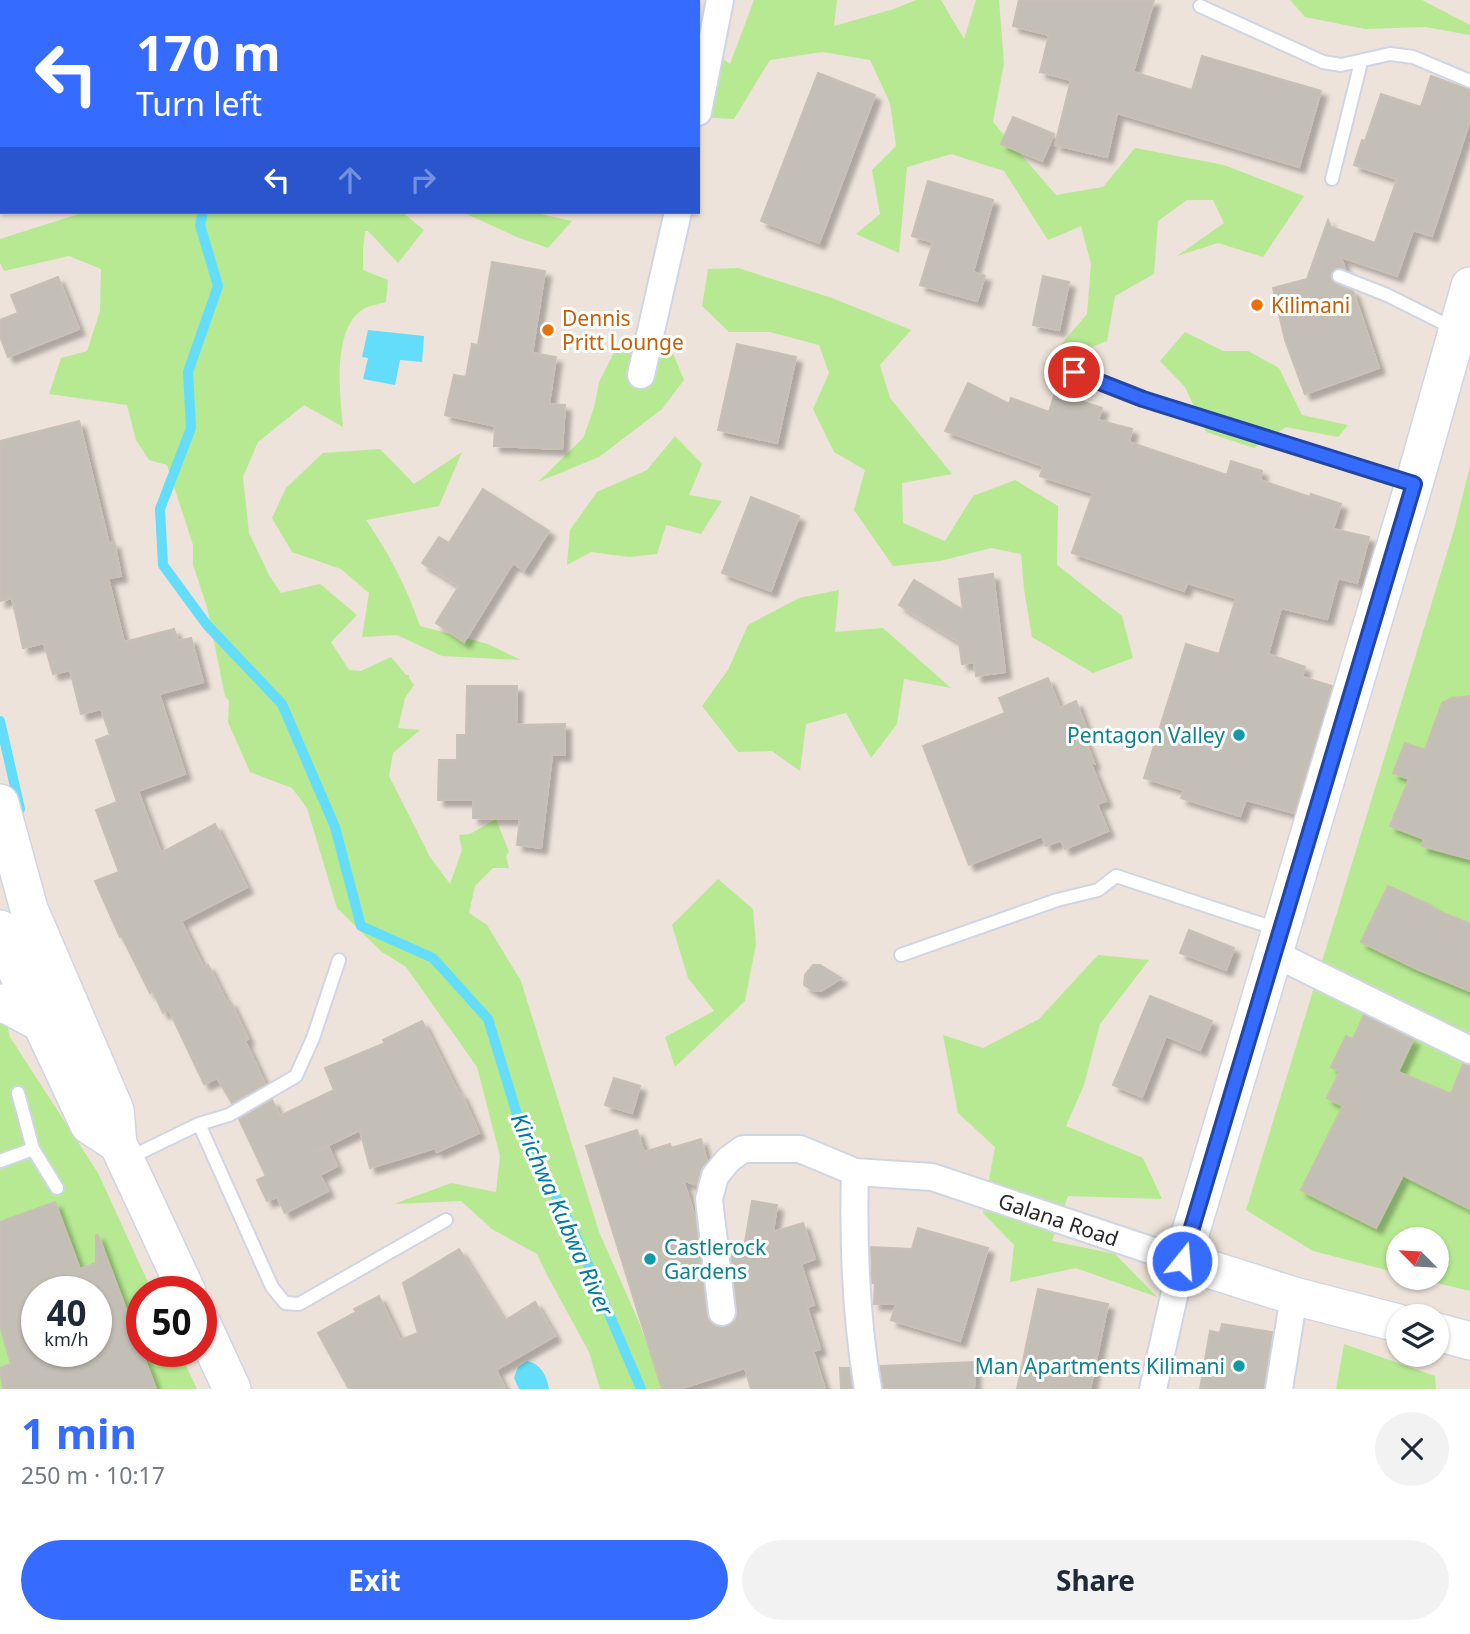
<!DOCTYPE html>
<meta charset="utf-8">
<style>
body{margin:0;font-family:"Noto Sans",sans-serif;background:#f2f2f3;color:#1f2937;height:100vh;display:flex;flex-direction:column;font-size:26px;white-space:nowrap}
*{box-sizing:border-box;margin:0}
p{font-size:23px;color:#747a83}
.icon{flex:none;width:38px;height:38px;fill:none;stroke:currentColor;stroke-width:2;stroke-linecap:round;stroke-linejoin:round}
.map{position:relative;height:1389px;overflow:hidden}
.panel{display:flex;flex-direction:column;background:#fff;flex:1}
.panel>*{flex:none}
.top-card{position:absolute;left:0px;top:0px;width:700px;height:214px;box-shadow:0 2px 5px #0004;background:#356bff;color:#fff;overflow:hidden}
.needle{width:46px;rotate:294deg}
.tools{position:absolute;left:1386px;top:1227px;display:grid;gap:14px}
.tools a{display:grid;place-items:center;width:63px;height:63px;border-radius:50%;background:#fff;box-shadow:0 2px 5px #0004;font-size:35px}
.speed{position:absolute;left:21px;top:1276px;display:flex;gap:14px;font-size:35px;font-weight:700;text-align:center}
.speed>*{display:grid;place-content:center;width:91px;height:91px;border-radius:50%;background:#fff;box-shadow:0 2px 5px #0004;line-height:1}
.speed small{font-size:18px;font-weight:400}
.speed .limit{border:10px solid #d22;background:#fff;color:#111}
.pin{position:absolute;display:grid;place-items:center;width:60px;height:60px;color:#fff;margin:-30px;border:4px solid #fff;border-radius:50%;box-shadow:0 2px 7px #0007}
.me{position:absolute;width:77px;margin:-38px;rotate:17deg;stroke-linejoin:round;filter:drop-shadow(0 0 5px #0008)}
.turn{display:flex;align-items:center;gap:24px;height:147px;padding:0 21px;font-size:32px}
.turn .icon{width:91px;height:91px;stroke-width:2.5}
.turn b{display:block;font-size:49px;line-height:60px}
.lanes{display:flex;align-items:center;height:66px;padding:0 21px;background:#0003;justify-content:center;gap:35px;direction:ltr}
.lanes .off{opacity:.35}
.round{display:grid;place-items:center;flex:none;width:74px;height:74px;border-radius:37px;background:#f2f2f3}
.summary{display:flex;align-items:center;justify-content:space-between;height:119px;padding:0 21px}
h1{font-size:42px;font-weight:700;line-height:52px;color:#356bff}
.cta{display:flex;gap:14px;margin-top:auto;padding:14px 21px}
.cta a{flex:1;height:80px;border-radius:42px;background:#356bff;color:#fff;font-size:28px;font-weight:700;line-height:80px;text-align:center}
.cta a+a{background:#f2f2f3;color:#1f2937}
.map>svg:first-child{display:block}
.green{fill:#b6e991;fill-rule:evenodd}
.water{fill:#63ddf9}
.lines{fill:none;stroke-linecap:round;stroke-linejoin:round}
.stream{stroke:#63ddf9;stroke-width:10}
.building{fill:#c4bfb6;stroke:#c9bfb4;stroke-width:2;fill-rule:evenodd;filter:url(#shadow)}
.lane-casing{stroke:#cfd5e4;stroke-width:16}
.street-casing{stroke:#cfd5e4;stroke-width:30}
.secondary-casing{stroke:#cfd5e4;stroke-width:40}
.lane{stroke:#fff;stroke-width:12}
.street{stroke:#fff;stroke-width:26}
.secondary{stroke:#fff;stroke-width:37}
.route-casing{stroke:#2246a6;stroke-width:18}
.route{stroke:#356bff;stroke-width:12}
.food-dot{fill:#e8710a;stroke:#fff;stroke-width:2.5}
.culture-dot{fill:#0f9aa8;stroke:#fff;stroke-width:2.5}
.labels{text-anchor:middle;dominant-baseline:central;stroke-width:6;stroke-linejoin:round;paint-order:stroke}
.food-label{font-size:21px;fill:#c56008;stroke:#fff;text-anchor:start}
.culture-label{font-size:21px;fill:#0d838f;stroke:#fff;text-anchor:end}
.street-label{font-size:21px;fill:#2a2a2a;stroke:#fff}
.water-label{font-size:23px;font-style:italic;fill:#027aa6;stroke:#fff}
</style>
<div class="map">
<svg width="1470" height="1389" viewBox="0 0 1470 1389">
<defs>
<filter id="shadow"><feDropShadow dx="6" dy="6" stdDeviation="2" flood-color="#0004"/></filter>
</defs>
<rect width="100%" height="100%" fill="#ede3da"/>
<path class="green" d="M754,0H837L834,26L894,9L916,0H941L964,39L976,0H999L1004,63L993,122L1056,195L1103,187L1135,148L1224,165L1304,196L1263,257L1218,243L1177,256L1224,223L1213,200H1187L1158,221L1154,274L1115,296L1107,341L1043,366L1087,314L1091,264L1081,226L1048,240L1004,171L951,154L907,167L899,253L856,234L880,214L872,170L896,146L890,103L870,60L822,52L770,60L734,119L698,117V42L730,64Z
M1290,0H1422L1470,25V35L1425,27L1365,29L1305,17Z
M85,212H402L424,230L398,263L368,231H365L363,250V270L388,280L386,302C380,304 371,305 365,308C331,327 340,395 343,427L304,405L258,442L243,477L249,533L269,575L281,593L320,584L357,615L331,642L349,670L361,671L391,657L406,675H409V678L414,685L405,698L398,728L420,730L393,753L389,776L430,857L450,884L462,850L459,835L470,834L496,819L509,852L506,856L509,868H493L475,886L469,913L487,925L521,981L599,1232L638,1320L660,1379L667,1389H600L589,1352L546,1273L537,1254L492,1229L461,1201L394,1204L451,1183L496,1192L500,1156L477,1067L406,967L382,952L337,908L307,808L292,788L250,772L228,722L229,701L225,696L207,607L193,565V545L167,465L149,460L136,440L127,405L49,394L61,358L87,351L100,311L101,269L69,256L4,271L0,263V239Z
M462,212H531L572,221L548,248L517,237Z
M738,268L832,298L911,330L880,365L890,398L952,474L902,483L903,523L945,541L973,496L1015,480L1058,506L1057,565L1122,616L1133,658L1093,673L1032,637L1024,589L1021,554L991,548L940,561L893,566L854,510L865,470L834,452L813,409L829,373L819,345L770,332H729L702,306L708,269Z
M1185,332L1223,351H1248L1279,368L1302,415L1348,425L1338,437L1286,427L1254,448L1206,432L1185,387L1160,361Z
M618,345L670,346L684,380L662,409L599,457L538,482L583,438L594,408L599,382Z
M675,436L702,464L689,495L722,501L701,534L666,525L657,554L629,557L591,552L567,565L570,530L597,492L647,470Z
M380,449L414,484L462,452L439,506L366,520C389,553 407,588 420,626L488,644L521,660L442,656L397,635L362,637L369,593L341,569L292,552L272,518L286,488L323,453Z
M1470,466V1291L1417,1278H1437V1239H1398V1273L1313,1251L1246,1210L1454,530Z
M839,590L835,632L883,628L951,688L904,679L897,724L871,758L846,713L806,724L800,771L772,751L738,752L702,706L728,670L748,625L799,598Z
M718,879L753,909L756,944L745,1001L675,1067L665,1037L714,1011L688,978L672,925Z
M1098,955L1149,960L1100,1024L1084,1085L1066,1126L1143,1158L1162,1199L1068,1196L1052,1241L1115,1254L1157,1297L1076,1268L1010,1282L1014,1245L983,1213L995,1147L958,1113L943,1035L983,1048L1039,1019Z
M0,999L10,1037L98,1173L152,1291L142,1292V1351H179L197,1389H0ZM37,1292H96V1351H37Z
M1344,1344L1435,1376L1436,1389H1336Z"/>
<path class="water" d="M368,330L424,336L422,362L400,360L395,385L363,379L368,358L362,357Z
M527,1361C541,1364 547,1376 549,1389H519L514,1378L518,1367Z"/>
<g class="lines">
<path class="stream" d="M273,2L274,0
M203,212L200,225L218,286L188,372L191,428L160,509L163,565L207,625L282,704L335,827L361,926L433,958L488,1019L523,1134L572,1227L641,1389
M0,721L20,809"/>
</g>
<path class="building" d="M1019,0H1154L1133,72L1192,90L1202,56L1321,91L1299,167L1117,113L1107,157L1055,145L1071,80L1040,72L1049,35L1013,26Z
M818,73L875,95L819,243L761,221Z
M1431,76L1470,90V120L1432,236L1413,230L1397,276L1341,257L1345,269H1334L1331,278L1335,284L1353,291L1379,368L1305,394L1285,340L1273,288L1307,279L1328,220L1331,227L1375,243L1397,179L1354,165L1362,140L1365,141L1381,94L1421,107Z
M1013,117L1054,134L1042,161L1001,144Z
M928,181L993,200L973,272L985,276L977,301L920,285L933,242L912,236Z
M492,262L545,271L532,353L556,357L549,404L565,405L562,449L494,446L495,426L445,415L454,375L466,377L472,344L478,345Z
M1043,276L1069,282L1059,330L1033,325Z
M58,277L79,329L8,357L0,336V320L18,313L11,295Z
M737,344L796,357L777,443L718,430Z
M968,383L1009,404L1011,398L1049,412L1055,393L1102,408L1098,420L1132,429L1129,442L1227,475L1231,461L1262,471L1260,480L1310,497L1311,494L1341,504L1333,529L1369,537L1357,583L1338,578L1327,619L1281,608L1268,654L1305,667L1302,677L1332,686L1294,813L1246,800L1240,816L1181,798L1184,790L1144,778L1186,644L1219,654L1236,598L1187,583L1184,591L1072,553L1093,493L1040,476L1043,466L945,431Z
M79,421L109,544L114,542L121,576L108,578L124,642L174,629L178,641L191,638L203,682L159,694L185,774L138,791L161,853L215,824L247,887L181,921L203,967L208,965L227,1003L230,1001L248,1039L245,1041L265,1084L232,1103L217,1078L204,1084L169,1010L163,1013L153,991L150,993L122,937H120L95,881L119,872L96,810L117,802L96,740L110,735L101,709L81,714L70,670L53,674L44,643L23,648L12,598L0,601V441Z
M483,489L549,531L524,570L513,563L464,642L436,623L459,586L422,563L439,537L449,543Z
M751,497L799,516L771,591L722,573Z
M993,574L1005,672L976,676L974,662L962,664L959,642L899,605L914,580L963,610L959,579Z
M1048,678L1060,708L1076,701L1088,733L1083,735L1094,763L1090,762L1106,801L1097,804L1108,831L1065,849L1061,840L1046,846L1042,836L969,865L923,746L1005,713L999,698Z
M467,686H517L516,725L565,724V755H552L541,848L517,845L520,819L473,818V800H438L439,760H457V735H466Z
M1470,696V859L1422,846L1424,839L1390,826L1409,779L1393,773L1405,743L1425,750L1442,703L1452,698Z
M1388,886L1432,906L1431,908L1470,924V991L1417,969L1361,942Z
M1189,930L1234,948L1226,970L1180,953Z
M813,965H820L841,978L821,991H814L804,985L805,975Z
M1150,996L1212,1021L1200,1050L1166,1036L1142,1097L1113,1085Z
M1364,1015L1413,1040L1398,1072L1451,1094L1463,1064L1470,1066V1209L1403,1175L1376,1228L1301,1190L1343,1106L1327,1098L1340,1071L1331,1067L1346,1036L1353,1039Z
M422,1021L459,1094L461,1093L479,1133L437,1152L435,1148L370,1168L360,1130L310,1154L328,1146L337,1166L320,1175L328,1191L285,1213L277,1197L267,1201L257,1180L266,1176L239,1119L272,1100L280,1116L334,1090L325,1068L385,1043L383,1040Z
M614,1078L640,1086L632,1113L605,1105Z
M637,1130L644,1152L670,1144L671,1148L701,1139L707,1161L700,1172L696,1185L683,1180L696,1220L706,1314L709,1321L715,1326L724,1327L732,1324L737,1318L730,1247L745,1242L752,1201L777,1205L773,1232L803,1223L815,1259L801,1264L814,1305L807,1307L820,1349L813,1351L825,1389H751L745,1368L679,1389H662L586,1146Z
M55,1202L80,1269L96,1263V1235H98L156,1389H3L0,1368L11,1364L0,1325V1222ZM37,1292H96V1351H37Z
M918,1228L988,1248L960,1341L891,1320L896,1304H874L875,1283H872L871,1247L912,1249Z
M459,1249L504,1321L535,1302L555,1336L496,1370L505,1389H349L318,1333L356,1312L354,1309L379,1296L400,1340L418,1333L403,1283Z
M1038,1289L1108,1304L1090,1389H1017Z
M1222,1324L1272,1332L1264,1389H1200L1210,1331L1220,1333Z
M975,1362L974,1389H883L880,1366Z
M840,1368H849L852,1389H841Z"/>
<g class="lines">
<g class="lane-casing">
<path id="lane" d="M1200,6L1323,62L1341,65L1390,54L1413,57L1470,81
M0,91H2
M1332,179L1361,62
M1339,276L1387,295L1455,329
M1074,372L1143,399L1410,483
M901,955L1057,900L1098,890L1116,876L1277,929
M199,1124L272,1287L285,1303L299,1304L446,1220
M33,1149L57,1188
M129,1158L199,1124L229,1115L296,1076L313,1038L339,960
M0,1161L33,1149L18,1093"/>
</g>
<g class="street-casing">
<g id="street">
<path d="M698,112L720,0"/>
<path d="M641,375L678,212"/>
<path d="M1275,954L1470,1050"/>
<path d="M855,1172C853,1244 856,1318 868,1389"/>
<path id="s1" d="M722,1312L709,1199L715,1176L728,1160L743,1149H800L855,1172L932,1177L1171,1257"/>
<path d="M1153,1389L1182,1261"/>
<path d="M1279,1389L1294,1296"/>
</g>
</g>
<g class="secondary-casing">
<path id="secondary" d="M0,803L29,909L115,1110L118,1144L187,1292
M0,929L7,950L89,1125L118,1144
M0,1003L9,1006L41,1023
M1171,1257L1294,1296L1398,1323
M1182,1261L1414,484L1470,286
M201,1322L232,1389
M1437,1332L1470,1341"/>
</g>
<use href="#lane" class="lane"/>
<use href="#street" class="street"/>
<use href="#secondary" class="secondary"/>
</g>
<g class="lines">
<g class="route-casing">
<path id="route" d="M1074,372L1143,399L1414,484L1182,1261"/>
</g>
<use href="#route" class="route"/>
</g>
<g class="food-dot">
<circle cx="1257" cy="305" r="7"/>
<circle cx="548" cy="330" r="7"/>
</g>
<g class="culture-dot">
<circle cx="1239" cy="735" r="7"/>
<circle cx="650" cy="1259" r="7"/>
<circle cx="1239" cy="1366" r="7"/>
</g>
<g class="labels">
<g class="food-label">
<text x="1271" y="305">Kilimani</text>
<text x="562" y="318">Dennis<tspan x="562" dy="24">Pritt Lounge</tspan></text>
</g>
<g class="culture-label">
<text x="1225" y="735">Pentagon Valley</text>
<text x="664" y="1247" text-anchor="start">Castlerock<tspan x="664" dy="24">Gardens</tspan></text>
<text x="1225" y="1366">Man Apartments Kilimani</text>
</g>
<g class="street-label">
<text stroke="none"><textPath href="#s1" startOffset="504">Galana Road</textPath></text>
</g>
<g class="water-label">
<text transform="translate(563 1214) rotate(66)">Kirichwa Kubwa River</text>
</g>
</g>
</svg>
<div class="tools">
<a><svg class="needle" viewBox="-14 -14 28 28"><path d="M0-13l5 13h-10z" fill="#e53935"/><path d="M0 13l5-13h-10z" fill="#747a83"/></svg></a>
<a><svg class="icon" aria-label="layers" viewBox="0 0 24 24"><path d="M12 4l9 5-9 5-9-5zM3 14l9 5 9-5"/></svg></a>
</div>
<div class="speed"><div>40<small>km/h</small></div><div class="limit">50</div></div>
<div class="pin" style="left:1074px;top:372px;background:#d93025"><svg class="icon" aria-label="arrive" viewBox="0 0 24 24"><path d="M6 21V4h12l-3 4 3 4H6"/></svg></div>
<svg class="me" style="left:1182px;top:1261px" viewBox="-20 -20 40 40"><circle r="17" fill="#356bff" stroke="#fff" stroke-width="3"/><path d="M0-11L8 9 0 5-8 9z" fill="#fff"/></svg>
<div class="top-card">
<div class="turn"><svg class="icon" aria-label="left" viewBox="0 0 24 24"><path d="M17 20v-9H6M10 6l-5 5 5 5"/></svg><div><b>170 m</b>Turn left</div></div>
<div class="lanes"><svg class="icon" aria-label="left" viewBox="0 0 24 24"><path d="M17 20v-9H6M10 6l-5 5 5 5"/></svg><svg class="icon off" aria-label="ahead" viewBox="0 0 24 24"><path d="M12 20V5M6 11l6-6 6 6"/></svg><svg class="icon off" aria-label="right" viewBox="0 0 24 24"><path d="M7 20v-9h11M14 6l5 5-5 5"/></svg></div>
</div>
</div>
<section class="panel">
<div class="summary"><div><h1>1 min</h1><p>250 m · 10:17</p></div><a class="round"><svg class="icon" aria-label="close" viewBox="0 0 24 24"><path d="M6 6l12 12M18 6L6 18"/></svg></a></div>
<div class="cta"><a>Exit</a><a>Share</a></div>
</section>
